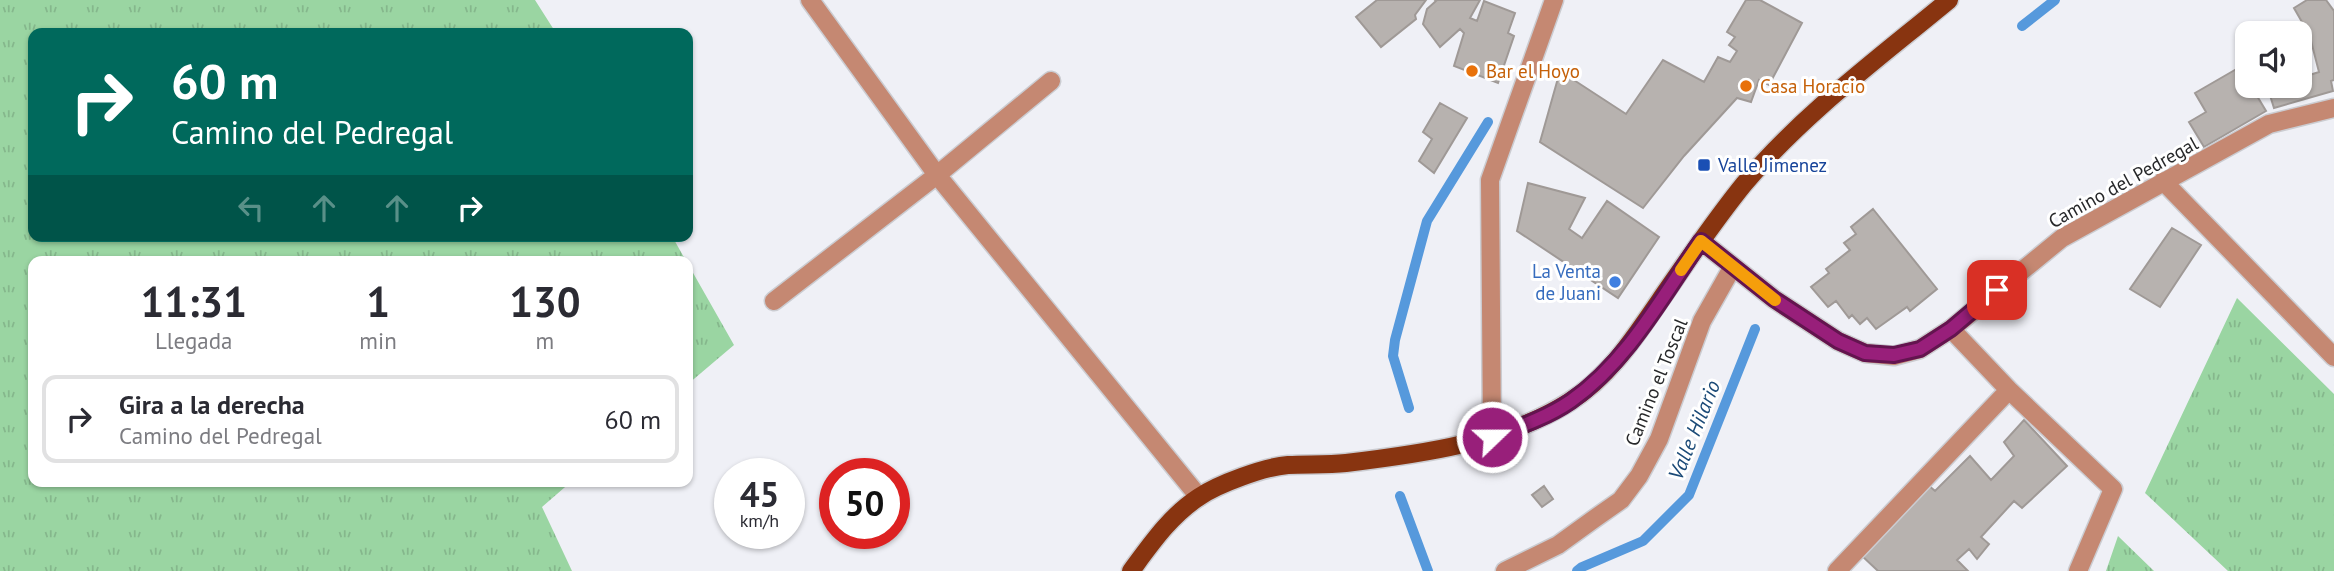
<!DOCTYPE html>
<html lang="es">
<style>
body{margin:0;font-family:"PT Sans",sans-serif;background:#f7f7f7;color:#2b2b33;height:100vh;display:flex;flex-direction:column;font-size:26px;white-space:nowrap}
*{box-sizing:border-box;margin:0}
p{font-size:23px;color:#7c7c81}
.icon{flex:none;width:38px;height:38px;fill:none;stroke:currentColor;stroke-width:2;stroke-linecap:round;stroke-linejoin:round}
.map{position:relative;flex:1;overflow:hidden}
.details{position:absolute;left:28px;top:256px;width:665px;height:231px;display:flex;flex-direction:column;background:#fff;border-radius:14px;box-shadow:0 2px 5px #0004}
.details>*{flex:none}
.guide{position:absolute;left:28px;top:28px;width:665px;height:214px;border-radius:14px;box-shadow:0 2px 5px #0004;background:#00695c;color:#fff;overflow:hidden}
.tools{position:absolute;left:2235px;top:21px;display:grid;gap:14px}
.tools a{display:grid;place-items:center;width:77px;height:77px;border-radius:14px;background:#fff;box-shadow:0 2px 5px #0004;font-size:35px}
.speed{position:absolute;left:714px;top:458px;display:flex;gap:14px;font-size:35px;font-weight:700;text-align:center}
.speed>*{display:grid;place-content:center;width:91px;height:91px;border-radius:50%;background:#fff;box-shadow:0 2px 5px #0004;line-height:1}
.speed small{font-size:18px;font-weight:400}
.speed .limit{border:10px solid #d22;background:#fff;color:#111}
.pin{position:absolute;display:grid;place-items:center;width:60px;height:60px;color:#fff;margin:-30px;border-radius:14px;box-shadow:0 4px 10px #0006}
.me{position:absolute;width:77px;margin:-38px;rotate:68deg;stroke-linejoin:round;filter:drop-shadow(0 0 5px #0008)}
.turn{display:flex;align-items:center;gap:24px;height:147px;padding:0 28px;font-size:32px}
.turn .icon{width:91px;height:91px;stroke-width:2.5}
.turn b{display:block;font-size:49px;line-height:60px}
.lanes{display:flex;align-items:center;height:66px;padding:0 28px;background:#0003;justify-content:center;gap:35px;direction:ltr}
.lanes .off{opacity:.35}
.eta{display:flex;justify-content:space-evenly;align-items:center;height:119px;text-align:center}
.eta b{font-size:42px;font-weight:700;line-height:49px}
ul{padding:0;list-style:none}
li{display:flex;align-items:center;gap:21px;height:88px;margin:0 14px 10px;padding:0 14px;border:4px solid #e1e1e2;border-radius:14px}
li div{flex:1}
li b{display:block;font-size:26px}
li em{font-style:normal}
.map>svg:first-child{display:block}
.grass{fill:url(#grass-tufts)}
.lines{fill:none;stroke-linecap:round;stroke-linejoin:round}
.stream{stroke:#5699dc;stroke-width:10}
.building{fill:#b7b2af;stroke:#9f9996;stroke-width:2}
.minor-casing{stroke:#cbccd1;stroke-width:21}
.major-casing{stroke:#cbccd1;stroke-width:21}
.minor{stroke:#c58872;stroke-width:18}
.major{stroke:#883410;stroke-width:18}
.route-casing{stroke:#63144f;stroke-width:18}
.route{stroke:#981f7a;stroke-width:12}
.slow{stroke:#f59e0b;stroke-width:12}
.food-dot{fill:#e8710a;stroke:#fff;stroke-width:2.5}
.transit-dot{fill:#1a4fb4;stroke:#fff;stroke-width:2.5}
.shop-dot{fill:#3f7fe0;stroke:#fff;stroke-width:2.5}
.labels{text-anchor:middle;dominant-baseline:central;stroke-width:6;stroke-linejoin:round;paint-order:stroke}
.food-label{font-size:19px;fill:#c56008;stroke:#fff;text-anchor:start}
.transit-label{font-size:19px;fill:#164399;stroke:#fff;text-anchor:start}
.street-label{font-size:19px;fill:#27282a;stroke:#fff}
.shop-label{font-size:19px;fill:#366cbe;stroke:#fff;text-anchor:end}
.water-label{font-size:21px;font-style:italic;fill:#1b4a77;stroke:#fff}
</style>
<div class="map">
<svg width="2334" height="571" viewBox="0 0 2334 571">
<defs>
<pattern id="grass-tufts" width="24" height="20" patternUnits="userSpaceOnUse" patternTransform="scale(1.75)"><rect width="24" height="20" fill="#9ad5a2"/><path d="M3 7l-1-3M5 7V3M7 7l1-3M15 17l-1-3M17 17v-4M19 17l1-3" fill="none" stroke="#85b78c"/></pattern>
</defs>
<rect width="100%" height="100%" fill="#eff0f6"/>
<path class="grass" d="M0,0H535L556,33H33V236H672L686,261H33V481H572L542,507L572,571H0Z
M688,264L734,345L688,384Z
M2237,298L2334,394V571H2228L2145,493Z
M2118,536L2154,571H2106Z"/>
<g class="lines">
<path class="stream" d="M2022,26L2055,0
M1409,408L1393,356L1395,340L1427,221L1488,122
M1400,496L1428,571
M1577,571L1582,567L1643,541L1689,495L1755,329"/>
</g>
<path class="building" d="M1377,0H1426L1415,15L1416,19L1381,47L1356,17Z
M1435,0H1480L1470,18L1477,21L1484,1L1515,13L1508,33L1514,36L1498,83L1454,66L1464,33L1460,29L1440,47L1423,24L1427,9L1436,1Z
M1746,0H1760L1802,23L1769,85L1759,80L1751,102L1737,98L1684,156L1643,208L1540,142L1560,71L1626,114L1663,60L1704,82L1718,57L1730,62L1737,51L1729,45L1735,37L1727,32Z
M2307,0H2326L2334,11V80L2331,81L2333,91L2274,108L2268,89L2277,86H2300V78L2319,72L2310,37L2300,40V33H2288L2286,29L2302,22L2294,8Z
M2240,67L2247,78V86H2251L2266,111L2204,147L2189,122L2206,112L2195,93Z
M1440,103L1467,118L1434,173L1419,161L1432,139L1423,132Z
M1528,183L1585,198L1569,229L1582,238L1607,201L1659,237L1618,298L1517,231Z
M1873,209L1937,289L1910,311L1907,307L1876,329L1867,318L1860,324L1852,315L1849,318L1836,301L1828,307L1811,287L1829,273L1826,269L1850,250L1844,243L1856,234L1851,227Z
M2172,228L2201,245L2160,307L2130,289Z
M2024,420L2067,466L2022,508L2014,501L1981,537L1989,544L1977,559L1969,549L1957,560L1968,571H1878L1861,555L1928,485L1935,491L1970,456L1991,480L2014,456L2004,442Z
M1544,486L1553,499L1542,507L1532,495Z"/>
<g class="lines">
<g class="minor-casing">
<path id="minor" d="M810,0L937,175L1199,497
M2163,181L2334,357
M1701,241L1774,299L1838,341L1865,353L1894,356L1920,349L1951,329L2062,238L2269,124L2334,108
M774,301L937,175L1051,81
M1951,329L2009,390L2113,489L2078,571
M1492,437L1490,180L1554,0
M1505,571L1558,545L1594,519L1621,500L1639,476L1659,439L1702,321L1732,268
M1837,571L2009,390"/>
</g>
<g class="major-casing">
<path id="major" d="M1131,571C1151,544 1170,516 1199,497C1218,484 1264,467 1288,465C1307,464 1327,465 1346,463C1421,454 1504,443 1569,402C1609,377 1634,338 1660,300C1687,261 1714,221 1744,184C1803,114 1879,58 1949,0"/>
</g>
<use href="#minor" class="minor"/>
<use href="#major" class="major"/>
</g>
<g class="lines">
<g class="route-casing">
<path id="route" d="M1492,437C1519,427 1548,417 1571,401C1628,361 1662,297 1701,241L1774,299L1838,341L1865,353L1894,355L1920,349L1951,329L1997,290"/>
</g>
<use href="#route" class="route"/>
<path class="slow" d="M1681,270L1701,241L1775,300"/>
</g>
<g class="food-dot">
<circle cx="1472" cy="71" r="7"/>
<circle cx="1746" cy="86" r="7"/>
</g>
<rect class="transit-dot" x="1697" y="158" width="14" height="14" rx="3.5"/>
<circle class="shop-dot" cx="1615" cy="282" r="7"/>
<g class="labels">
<g class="food-label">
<text x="1486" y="71">Bar el Hoyo</text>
<text x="1760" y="86">Casa Horacio</text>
</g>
<g class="transit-label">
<text x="1718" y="165">Valle Jimenez</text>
</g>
<g class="street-label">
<text transform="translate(2123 182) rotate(-29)">Camino del Pedregal</text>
<text transform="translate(1656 382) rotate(-68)">Camino el Toscal</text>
</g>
<g class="shop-label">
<text x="1601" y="271">La Venta<tspan x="1601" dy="22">de Juani</tspan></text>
</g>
<g class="water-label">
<text transform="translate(1694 430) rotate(-68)">Valle Hilario</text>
</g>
</g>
</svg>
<div class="tools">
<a><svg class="icon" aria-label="sound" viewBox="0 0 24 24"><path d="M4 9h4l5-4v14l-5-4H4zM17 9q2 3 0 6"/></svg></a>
</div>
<div class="speed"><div>45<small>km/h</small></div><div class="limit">50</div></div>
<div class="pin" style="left:1997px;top:290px;background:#d93025"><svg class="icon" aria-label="arrive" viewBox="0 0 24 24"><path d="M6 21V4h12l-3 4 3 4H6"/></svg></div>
<svg class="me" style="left:1492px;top:437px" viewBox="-20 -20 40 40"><circle r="17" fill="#981f7a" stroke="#fff" stroke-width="3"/><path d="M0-11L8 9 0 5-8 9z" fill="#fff"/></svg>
<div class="guide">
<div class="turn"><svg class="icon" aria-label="right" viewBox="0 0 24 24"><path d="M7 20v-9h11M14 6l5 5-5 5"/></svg><div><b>60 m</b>Camino del Pedregal</div></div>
<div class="lanes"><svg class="icon off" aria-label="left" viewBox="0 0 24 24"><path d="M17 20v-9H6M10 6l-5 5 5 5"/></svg><svg class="icon off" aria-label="ahead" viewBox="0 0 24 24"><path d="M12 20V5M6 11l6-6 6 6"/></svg><svg class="icon off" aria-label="ahead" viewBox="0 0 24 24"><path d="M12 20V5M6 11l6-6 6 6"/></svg><svg class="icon" aria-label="right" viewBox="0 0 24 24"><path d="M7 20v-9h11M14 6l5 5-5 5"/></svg></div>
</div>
<section class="details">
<div class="eta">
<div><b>11:31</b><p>Llegada</p></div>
<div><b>1</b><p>min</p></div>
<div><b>130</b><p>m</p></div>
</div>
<ul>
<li><svg class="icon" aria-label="right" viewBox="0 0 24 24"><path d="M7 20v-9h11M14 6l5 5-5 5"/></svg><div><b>Gira a la derecha</b><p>Camino del Pedregal</p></div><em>60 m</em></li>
</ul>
</section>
</div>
